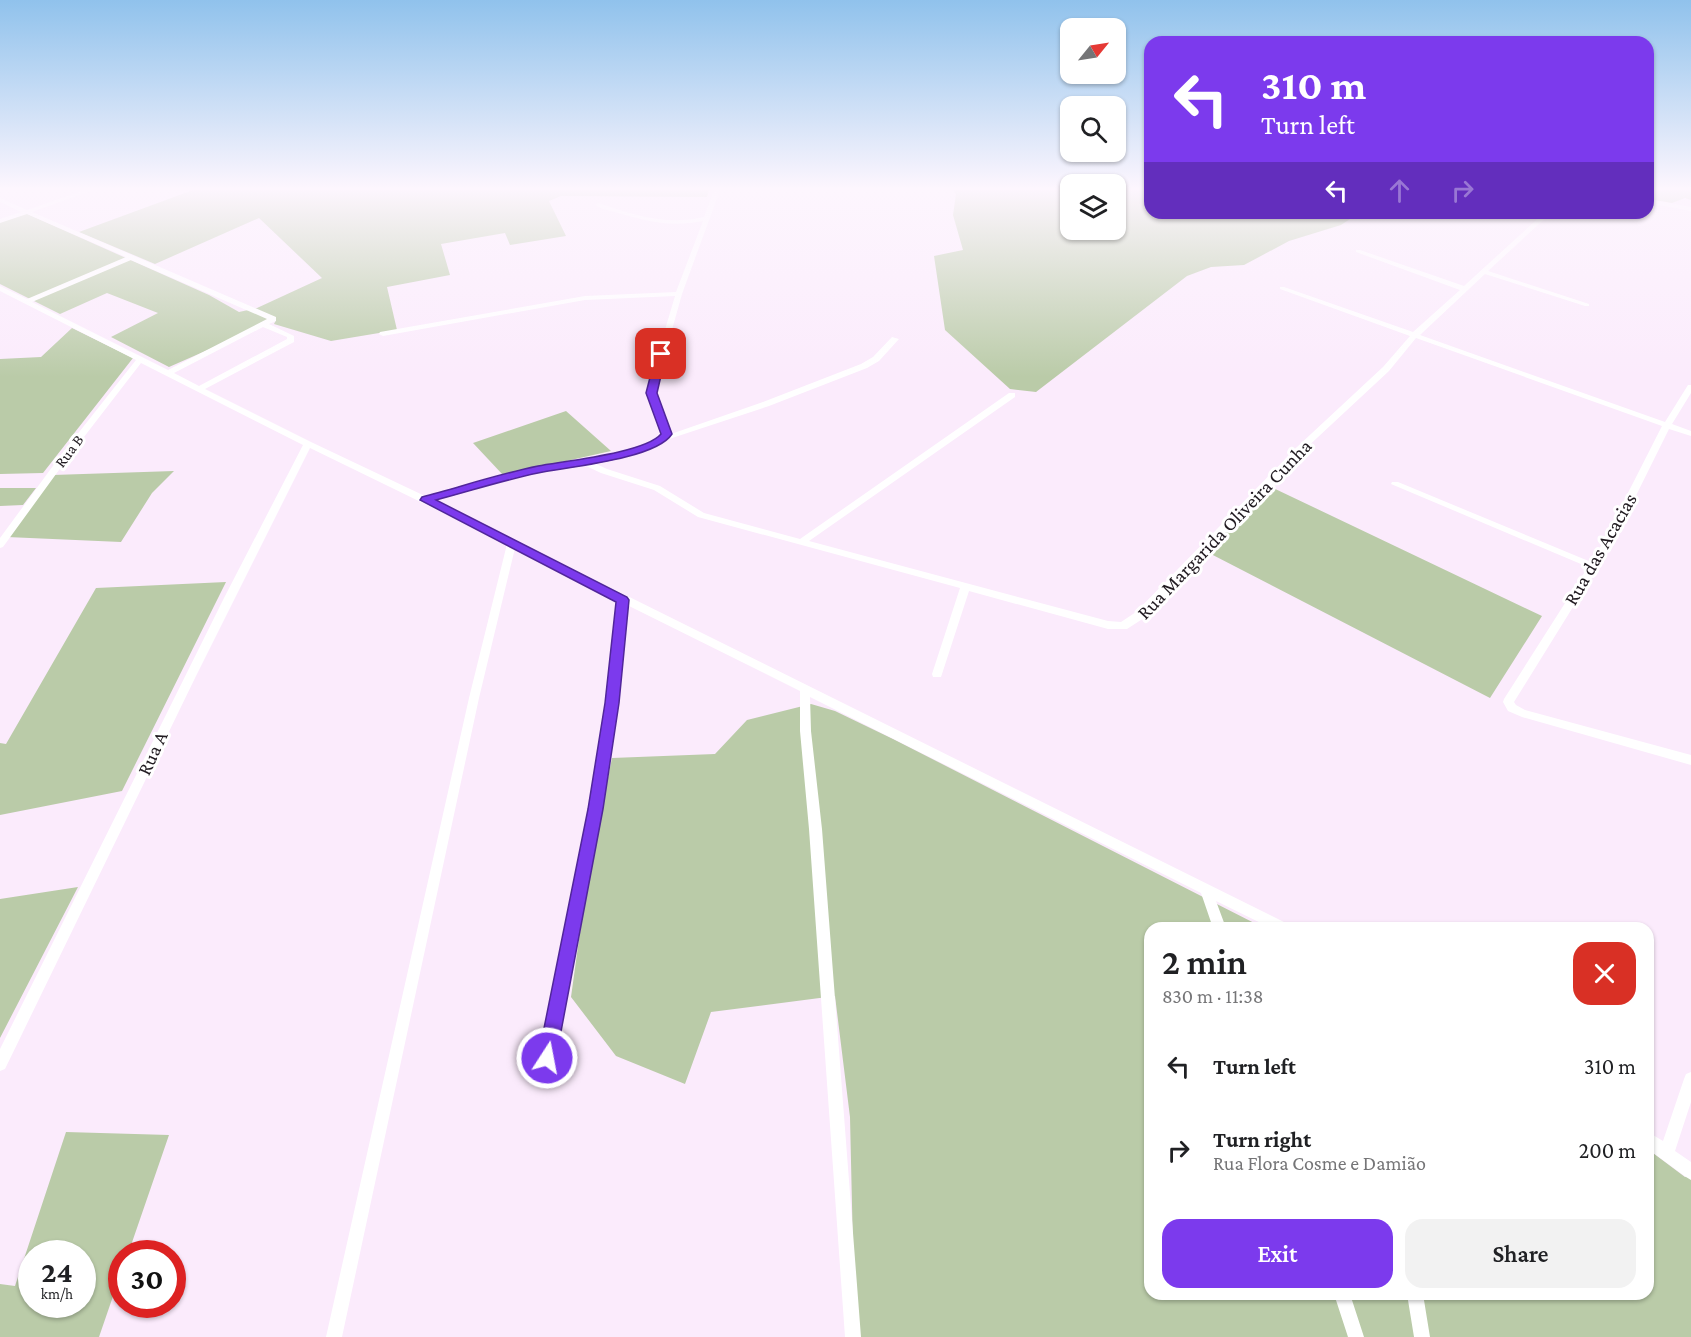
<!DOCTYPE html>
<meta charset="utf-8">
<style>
body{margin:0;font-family:"Crimson Pro",serif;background:#f2f2f2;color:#202124;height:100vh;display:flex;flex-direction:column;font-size:22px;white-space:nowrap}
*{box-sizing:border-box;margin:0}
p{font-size:20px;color:#757577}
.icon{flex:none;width:33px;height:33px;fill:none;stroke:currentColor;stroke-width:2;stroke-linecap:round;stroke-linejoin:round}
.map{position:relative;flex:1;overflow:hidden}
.details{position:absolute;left:1144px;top:922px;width:510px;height:378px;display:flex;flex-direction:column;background:#fff;border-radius:18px;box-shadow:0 2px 4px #0004}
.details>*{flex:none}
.banner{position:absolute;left:1144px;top:36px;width:510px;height:183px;border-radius:18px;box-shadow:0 2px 4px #0004;background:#7c3aed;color:#fff;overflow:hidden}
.needle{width:39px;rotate:60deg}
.buttons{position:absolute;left:1060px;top:18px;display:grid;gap:12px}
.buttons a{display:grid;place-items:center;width:66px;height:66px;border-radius:12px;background:#fff;box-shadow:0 2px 4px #0004;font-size:30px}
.speed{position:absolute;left:18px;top:1240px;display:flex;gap:12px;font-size:30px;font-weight:700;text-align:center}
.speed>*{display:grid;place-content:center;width:78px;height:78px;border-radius:50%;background:#fff;box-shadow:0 2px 4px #0004;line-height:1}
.speed small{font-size:15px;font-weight:400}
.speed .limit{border:9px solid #d22;background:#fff;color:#111}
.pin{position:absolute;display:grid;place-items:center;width:51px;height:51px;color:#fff;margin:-26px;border-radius:12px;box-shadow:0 3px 9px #0006}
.me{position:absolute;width:66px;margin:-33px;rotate:11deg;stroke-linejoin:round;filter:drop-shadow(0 0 4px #0008)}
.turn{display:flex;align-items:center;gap:21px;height:126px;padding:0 18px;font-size:27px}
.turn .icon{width:78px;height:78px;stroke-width:2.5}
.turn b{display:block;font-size:42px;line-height:51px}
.lanes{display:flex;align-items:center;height:57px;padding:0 18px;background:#0003;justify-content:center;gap:30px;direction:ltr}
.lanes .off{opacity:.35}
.round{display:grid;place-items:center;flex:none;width:63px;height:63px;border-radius:18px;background:#f2f2f2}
.overview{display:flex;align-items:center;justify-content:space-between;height:102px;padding:0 18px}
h1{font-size:36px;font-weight:600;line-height:45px}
.action{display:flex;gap:12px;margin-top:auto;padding:12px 18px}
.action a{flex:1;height:69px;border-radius:18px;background:#7c3aed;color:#fff;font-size:24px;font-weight:600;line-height:69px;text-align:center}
.action a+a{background:#f2f2f2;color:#202124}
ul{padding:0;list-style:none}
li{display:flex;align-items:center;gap:18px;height:84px;padding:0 18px}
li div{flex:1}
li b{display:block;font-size:22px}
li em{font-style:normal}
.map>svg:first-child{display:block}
.green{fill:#bacba8;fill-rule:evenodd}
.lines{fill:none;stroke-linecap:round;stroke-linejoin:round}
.minor{fill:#fff;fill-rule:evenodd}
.route{fill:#7c3aed;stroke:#51269a;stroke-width:1.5}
.labels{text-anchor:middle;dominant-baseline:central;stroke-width:6;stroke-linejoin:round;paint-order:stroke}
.far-street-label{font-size:16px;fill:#211b21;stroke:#fff}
.street-label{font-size:20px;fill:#211b21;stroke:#fff}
</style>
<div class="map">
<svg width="1691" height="1337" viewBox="0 0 1691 1337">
<rect width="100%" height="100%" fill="#fbebfc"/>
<path class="green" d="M193,190H709L707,197L561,196L549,201L566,236L510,245L505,233L441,244L450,275L387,287L397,330L331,341L274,324L276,320L169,367L111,337L158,313L107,293L60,314L0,284V222L25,213L209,295L239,312L257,308L322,278L259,218L155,264L79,232Z
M953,190H1071V230H1116V190H1150V213H1359L1341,225L1289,241L1244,265L1211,267L1187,276L1036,392L1010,389L945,330L934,256L963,250L953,215L956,194Z
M1649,190H1691V200L1685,198L1672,203L1649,199Z
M72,328L133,358L43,473L0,474V359L41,357Z
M566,411L611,451L503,475L473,443Z
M174,471L152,493L121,542L7,537L53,475Z
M1269,486L1542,616L1490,698L1207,552Z
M0,488H36L23,505L0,506Z
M226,582L122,791L0,815V743L6,744L96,588Z
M811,704L835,711L893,739L1264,928H1150V1294H1648L1649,1150L1685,1177L1691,1174V1337H855L850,1117L835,996L711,1012L685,1084L616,1056L571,997L587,882L612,758L715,754L747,720Z
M78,887L0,1038V899Z
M66,1132L169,1135L128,1254H122L121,1273L99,1337H0V1284L15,1286ZM32,1254H82V1305H32Z"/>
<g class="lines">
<path class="minor" d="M85,190H93L32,212L276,317V321L269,324L294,336V342L205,389L311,442L427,497C457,487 489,477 521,471C561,463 631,460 663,433L649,398L648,387L675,296L585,300L383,336L379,334L380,332L585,296L676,292L703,221C665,229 639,218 603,209L595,205L598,203C635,215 665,226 704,217L714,190H720L682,294L656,387L657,398L671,434L763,402L861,364L873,357L892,337L899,339L879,361L867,368L769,406L663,441L645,451L594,463L607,469L660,486L704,513L800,539L1009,393H1015V397L809,541L1108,621L1121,622L1136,612L1297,447L1383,367L1410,336L1280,289V287H1284L1413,332L1460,290L1356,252V250H1360L1464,286L1544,213H1551L1488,271L1589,304V306H1585L1485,274L1420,335L1665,422L1688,385H1691V393L1672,424L1691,431V436L1669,429L1612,544L1514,702L1516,705L1525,710L1691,755V765L1522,717L1508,711L1503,702L1504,699L1588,567L1391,484L1392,482H1398L1591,562L1602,544L1662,426L1416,338L1389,371L1303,451L1144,618L1127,629H1108L969,591L942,674L941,677H933L932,674L960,588L698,517L654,490L601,473L584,465L518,477L434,500L1288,924L1290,928H1271L1216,901L1226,928H1213L1201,893L810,697L811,731L822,829L861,1337H845L809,829L800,731V691L627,605L617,703L601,809L549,1081L547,1086L542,1088L537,1086L535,1081L589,809L607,703L618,600L515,548L479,698L342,1337H326L469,698L507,544L310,448L196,676L5,1069L0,1071V1049L224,598L303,445L141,363L67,459L3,547L0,548V538L61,455L136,360L0,291V286L27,299L126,257L27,214L0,223V219L21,212L0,202V198L27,210ZM131,260L267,319L168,370L32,302ZM263,327L287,337V339L199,386L174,373Z
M1648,199L1691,207V211L1648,203Z
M1691,1072V1102L1675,1151L1691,1162V1180L1686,1177L1648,1149V1132L1663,1141L1684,1079L1686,1074Z
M1334,1294H1350L1364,1337H1348Z
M1407,1294H1423L1430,1337H1414Z"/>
</g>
<linearGradient id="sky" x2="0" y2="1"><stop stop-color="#90c2ec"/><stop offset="0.5" stop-color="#fdf6fe"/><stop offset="1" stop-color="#fdf6fe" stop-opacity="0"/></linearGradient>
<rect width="1691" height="377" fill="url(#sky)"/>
<path class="route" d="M661,351L666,354L657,393L672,434C656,459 568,467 538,473C504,480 470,491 436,500L627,597L629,600L619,703L603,809L556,1058L553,1065L547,1068L540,1065L538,1058L588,809L605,703L616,602L420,500L422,497C460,487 499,474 538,466C564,461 645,453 661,434L646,393L656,354Z"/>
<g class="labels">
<g class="far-street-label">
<text transform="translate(69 451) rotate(-53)">Rua B</text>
</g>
<g class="street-label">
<text transform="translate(1224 529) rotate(-46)">Rua Margarida Oliveira Cunha</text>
<text transform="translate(1600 549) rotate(-60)">Rua das Acacias</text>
<text transform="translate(152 753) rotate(-65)">Rua A</text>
</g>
</g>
</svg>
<div class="buttons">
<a><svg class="needle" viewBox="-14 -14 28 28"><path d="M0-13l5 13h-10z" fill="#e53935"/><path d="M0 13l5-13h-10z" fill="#757577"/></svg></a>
<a><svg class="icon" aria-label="search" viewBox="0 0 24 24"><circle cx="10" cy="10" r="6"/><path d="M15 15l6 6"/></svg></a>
<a><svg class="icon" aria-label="layers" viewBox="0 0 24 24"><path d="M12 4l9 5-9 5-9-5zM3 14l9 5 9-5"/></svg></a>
</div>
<div class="speed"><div>24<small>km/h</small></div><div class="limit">30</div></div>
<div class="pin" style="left:661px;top:354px;background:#d93025"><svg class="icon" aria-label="arrive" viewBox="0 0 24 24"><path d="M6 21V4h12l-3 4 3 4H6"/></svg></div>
<svg class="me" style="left:547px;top:1058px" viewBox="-20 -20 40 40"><circle r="17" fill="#7c3aed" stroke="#fff" stroke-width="3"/><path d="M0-11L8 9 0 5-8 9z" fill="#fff"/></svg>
<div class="banner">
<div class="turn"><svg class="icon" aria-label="left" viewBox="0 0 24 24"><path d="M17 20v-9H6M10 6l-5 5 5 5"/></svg><div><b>310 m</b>Turn left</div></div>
<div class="lanes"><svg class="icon" aria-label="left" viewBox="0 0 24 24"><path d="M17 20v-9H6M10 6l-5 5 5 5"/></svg><svg class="icon off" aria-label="ahead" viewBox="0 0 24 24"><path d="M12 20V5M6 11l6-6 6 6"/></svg><svg class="icon off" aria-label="right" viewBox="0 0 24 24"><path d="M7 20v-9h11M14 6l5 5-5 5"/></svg></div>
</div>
<section class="details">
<div class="overview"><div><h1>2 min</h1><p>830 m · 11:38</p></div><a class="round" style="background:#d93025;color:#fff"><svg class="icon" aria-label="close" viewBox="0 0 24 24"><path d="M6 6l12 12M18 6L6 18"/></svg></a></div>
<ul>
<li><svg class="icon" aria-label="left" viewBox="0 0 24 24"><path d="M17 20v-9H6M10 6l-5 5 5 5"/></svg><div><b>Turn left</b></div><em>310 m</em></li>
<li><svg class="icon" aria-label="right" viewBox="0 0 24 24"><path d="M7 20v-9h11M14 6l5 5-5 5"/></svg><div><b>Turn right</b><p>Rua Flora Cosme e Damião</p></div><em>200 m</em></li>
</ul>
<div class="action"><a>Exit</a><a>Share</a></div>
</section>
</div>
